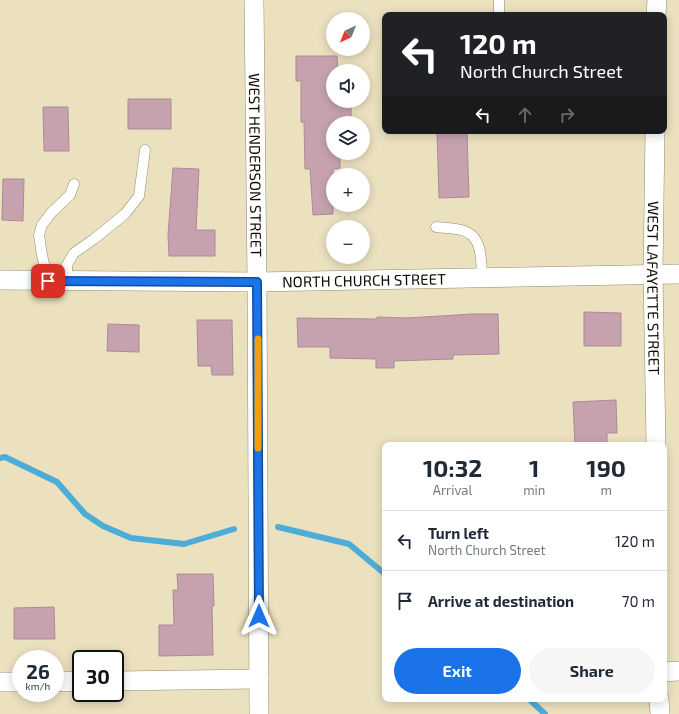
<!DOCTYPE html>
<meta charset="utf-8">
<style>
body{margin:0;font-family:"Exo 2",sans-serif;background:#f6f6f7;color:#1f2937;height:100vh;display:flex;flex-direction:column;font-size:15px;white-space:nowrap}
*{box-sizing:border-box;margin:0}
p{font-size:13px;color:#747a83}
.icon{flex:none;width:22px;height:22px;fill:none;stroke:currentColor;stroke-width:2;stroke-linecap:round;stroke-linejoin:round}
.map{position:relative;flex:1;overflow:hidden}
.sheet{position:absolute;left:382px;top:442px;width:285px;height:260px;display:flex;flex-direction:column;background:#fff;border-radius:8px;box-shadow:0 2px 10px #0003}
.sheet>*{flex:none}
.guide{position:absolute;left:382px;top:12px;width:285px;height:122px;border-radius:8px;box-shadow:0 2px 10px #0003;background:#202124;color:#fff;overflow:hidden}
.needle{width:26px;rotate:223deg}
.tools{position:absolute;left:326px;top:12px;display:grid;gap:8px}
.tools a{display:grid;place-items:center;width:44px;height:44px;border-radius:50%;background:#fff;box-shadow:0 2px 10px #0003;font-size:20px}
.speed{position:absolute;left:12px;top:650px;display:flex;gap:8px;font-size:20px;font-weight:700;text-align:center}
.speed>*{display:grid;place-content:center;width:52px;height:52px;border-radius:50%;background:#fff;box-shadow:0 2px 10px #0003;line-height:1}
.speed small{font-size:10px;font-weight:400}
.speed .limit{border:2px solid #111;border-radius:6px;background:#fff;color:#111}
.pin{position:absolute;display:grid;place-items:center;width:34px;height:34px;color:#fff;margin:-17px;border-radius:8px;box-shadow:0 2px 6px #0006}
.me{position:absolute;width:44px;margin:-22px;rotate:0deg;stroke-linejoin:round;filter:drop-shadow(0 0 3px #0008)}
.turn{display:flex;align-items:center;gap:14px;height:84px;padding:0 12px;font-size:18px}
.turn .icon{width:52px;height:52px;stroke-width:2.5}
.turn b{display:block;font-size:28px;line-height:34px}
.lanes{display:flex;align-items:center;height:38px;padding:0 12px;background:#0003;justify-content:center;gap:20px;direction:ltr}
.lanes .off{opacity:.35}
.eta{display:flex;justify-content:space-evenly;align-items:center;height:68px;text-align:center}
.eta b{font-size:24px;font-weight:700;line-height:28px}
.action{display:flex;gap:8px;margin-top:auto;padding:8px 12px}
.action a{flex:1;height:46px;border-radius:24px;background:#1a73e8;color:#fff;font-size:16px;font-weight:700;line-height:46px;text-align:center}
.action a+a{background:#f6f6f7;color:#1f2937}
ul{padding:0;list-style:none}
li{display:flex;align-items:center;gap:12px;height:60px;padding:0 12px;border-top:1px solid #e0e1e3}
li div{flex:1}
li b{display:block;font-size:15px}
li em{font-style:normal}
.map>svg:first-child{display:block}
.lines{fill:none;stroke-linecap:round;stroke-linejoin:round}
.stream{stroke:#4eadd8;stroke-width:6}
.building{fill:#c6a2af;stroke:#ae8a98}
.service-casing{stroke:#938b6a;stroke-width:11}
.minor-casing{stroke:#938b6a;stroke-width:20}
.service{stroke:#fff;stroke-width:10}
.minor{stroke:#fff;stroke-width:19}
.route-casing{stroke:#114b97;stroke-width:10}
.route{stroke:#1a73e8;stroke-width:7}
.slow{stroke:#f59e0b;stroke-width:7}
.labels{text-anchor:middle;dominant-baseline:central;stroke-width:4;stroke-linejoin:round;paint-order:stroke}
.street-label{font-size:15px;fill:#0f0c02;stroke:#fff}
</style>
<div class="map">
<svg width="679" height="714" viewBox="0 0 679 714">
<rect width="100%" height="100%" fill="#ebe1bf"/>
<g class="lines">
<path class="stream" d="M0,458L5,457L57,482L85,514L103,526L131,538L184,544L234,529
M278,527L349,544L385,574
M529,699L545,714"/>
</g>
<path class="building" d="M296,56H337L338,71H333V101H351V121H333V153H340V168L333,169V214L313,215L310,169H305L304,122H301V81H296Z
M128,99H171V129H128Z
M43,107H68L69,151H44Z
M437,131H467L469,197L439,198Z
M173,168L199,169L196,230H215V256H169L168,235Z
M3,179H24L23,221L2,220Z
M584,312L621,313V346H584Z
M472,314H498L499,354L453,355V359L394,361V368H376V359L330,358V347H298L297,318L377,319V317L407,318Z
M197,320H232L233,375H212L211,366H198Z
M108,324L139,325V352L107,351Z
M616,400L617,433H607V445H575L573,402Z
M177,574H213L214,606H212L213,655L159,656V625H174L173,590H178Z
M54,607L55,639H14V608Z"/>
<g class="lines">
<g class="service-casing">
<path id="service" d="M499,15V0
M436,227C444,228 453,228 461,230C483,235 481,259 482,277
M48,281L42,255L39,235L42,225L51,213L70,195L74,184
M67,281V265L74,253L94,239L125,214L139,196L145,150"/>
</g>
<g class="minor-casing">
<g id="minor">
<path id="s1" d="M254,0L257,282L259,714"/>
<path d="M656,15L657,0"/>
<path id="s2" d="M655,131L653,274L656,445"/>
<path id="s3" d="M0,280L257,282L679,274"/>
<path d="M664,672L679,671"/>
<path d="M115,681L259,679"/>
<path d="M0,682H21"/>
<path d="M55,682L81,681"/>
<path d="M659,699L660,714"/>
</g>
</g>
<use href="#service" class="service"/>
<use href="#minor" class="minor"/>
</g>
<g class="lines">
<g class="route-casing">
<path id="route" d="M48,281L257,282L259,616"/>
</g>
<use href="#route" class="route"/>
<path class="slow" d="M258,339V448"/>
</g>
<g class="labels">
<g class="street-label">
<text stroke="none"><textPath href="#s1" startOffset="165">WEST HENDERSON STREET</textPath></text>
<text stroke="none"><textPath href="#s3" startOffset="364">NORTH CHURCH STREET</textPath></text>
<text stroke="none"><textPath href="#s2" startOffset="157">WEST LAFAYETTE STREET</textPath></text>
</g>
</g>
</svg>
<div class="tools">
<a><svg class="needle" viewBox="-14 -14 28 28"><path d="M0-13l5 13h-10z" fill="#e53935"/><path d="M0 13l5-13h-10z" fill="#747a83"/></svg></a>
<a><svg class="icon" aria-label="sound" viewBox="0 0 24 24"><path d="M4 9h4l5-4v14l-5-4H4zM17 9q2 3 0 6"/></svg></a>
<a><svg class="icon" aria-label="layers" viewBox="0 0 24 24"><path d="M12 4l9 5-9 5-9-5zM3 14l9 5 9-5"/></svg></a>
<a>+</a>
<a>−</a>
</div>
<div class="speed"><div>26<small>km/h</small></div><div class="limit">30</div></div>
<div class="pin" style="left:48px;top:281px;background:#d93025"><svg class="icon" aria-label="arrive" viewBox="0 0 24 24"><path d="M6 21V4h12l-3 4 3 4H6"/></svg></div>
<svg class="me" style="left:259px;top:616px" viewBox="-20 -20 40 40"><path d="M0-17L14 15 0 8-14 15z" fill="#1a73e8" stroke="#fff" stroke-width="4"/></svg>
<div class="guide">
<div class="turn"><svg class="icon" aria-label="left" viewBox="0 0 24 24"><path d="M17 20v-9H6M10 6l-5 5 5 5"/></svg><div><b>120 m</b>North Church Street</div></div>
<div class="lanes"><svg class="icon" aria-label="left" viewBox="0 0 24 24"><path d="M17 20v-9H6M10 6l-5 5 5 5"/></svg><svg class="icon off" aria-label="ahead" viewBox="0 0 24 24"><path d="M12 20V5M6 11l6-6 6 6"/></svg><svg class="icon off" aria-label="right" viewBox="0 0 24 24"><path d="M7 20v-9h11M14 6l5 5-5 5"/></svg></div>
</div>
<section class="sheet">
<div class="eta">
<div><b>10:32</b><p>Arrival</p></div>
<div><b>1</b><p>min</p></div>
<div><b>190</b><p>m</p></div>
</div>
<ul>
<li><svg class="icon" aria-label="left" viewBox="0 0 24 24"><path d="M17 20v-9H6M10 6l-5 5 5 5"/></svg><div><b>Turn left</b><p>North Church Street</p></div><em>120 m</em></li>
<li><svg class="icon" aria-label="arrive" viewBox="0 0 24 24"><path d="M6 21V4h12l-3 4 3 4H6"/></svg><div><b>Arrive at destination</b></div><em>70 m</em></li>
</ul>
<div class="action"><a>Exit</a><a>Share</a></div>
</section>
</div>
